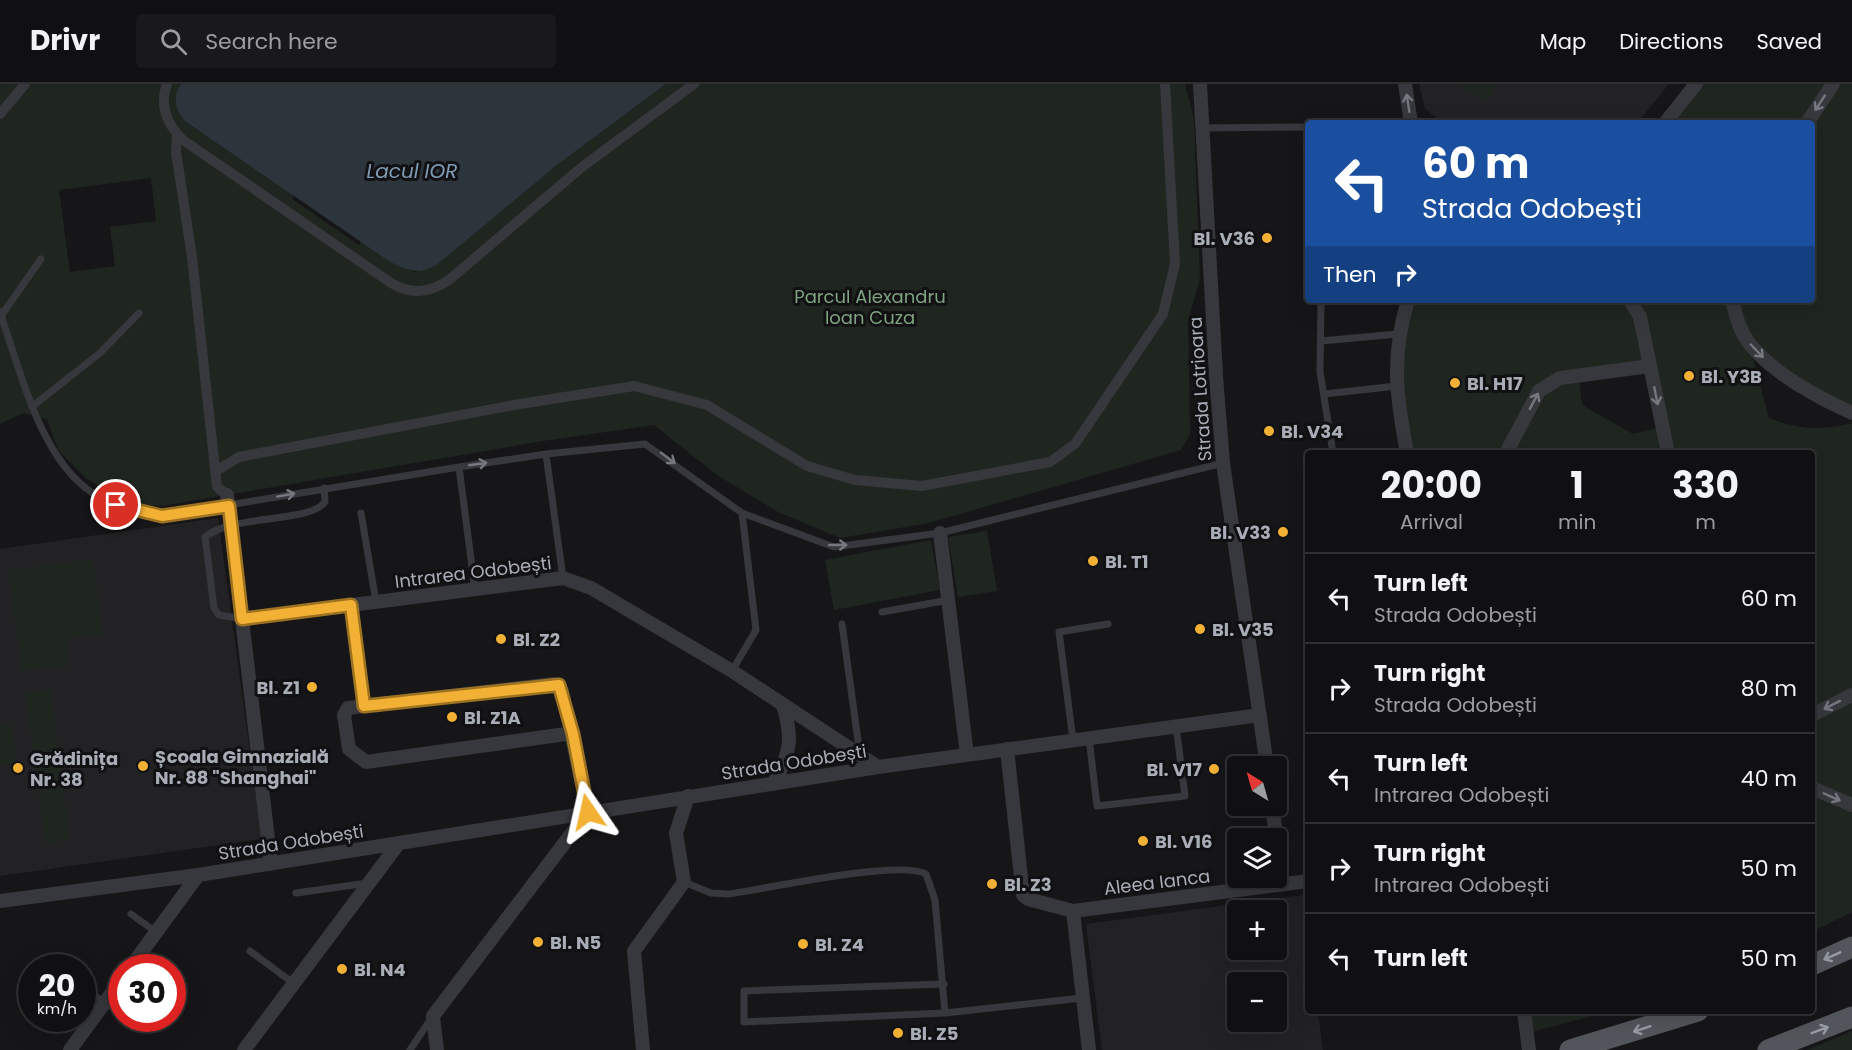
<!DOCTYPE html>
<meta charset="utf-8">
<style>
body{margin:0;font-family:Poppins,sans-serif;background:#19191b;color:#f1f3f6;height:100vh;display:flex;flex-direction:column;font-size:22px;white-space:nowrap}
*{box-sizing:border-box;margin:0}
p{font-size:20px;color:#9c9d9f}
.icon{flex:none;width:33px;height:33px;fill:none;stroke:currentColor;stroke-width:2;stroke-linecap:round;stroke-linejoin:round}
.map{position:relative;flex:1;overflow:hidden}
.drawer{position:absolute;left:1305px;top:366px;width:510px;height:564px;display:flex;flex-direction:column;background:#101012;border-radius:6px;box-shadow:0 6px 24px #0002,0 0 0 2px #303032}
.drawer>*{flex:none}
.guide{position:absolute;left:1305px;top:36px;width:510px;height:183px;border-radius:6px;box-shadow:0 6px 24px #0002,0 0 0 2px #303032;background:#1a4fa0;color:#fff;overflow:hidden}
.needle{width:39px;rotate:323deg}
.controls{position:absolute;left:1227px;top:672px;display:grid;gap:12px}
.controls a{display:grid;place-items:center;width:60px;height:60px;border-radius:6px;background:#101012;box-shadow:0 6px 24px #0002,0 0 0 2px #303032;font-size:30px}
.speed{position:absolute;left:18px;top:870px;display:flex;gap:12px;font-size:30px;font-weight:700;text-align:center}
.speed>*{display:grid;place-content:center;width:78px;height:78px;border-radius:50%;background:#101012;box-shadow:0 6px 24px #0002,0 0 0 2px #303032;line-height:1}
.speed small{font-size:15px;font-weight:400}
.speed .limit{border:9px solid #d22;background:#fff;color:#111}
.pin{position:absolute;display:grid;place-items:center;width:51px;height:51px;color:#fff;margin:-26px;border:3px solid #fff;border-radius:50%;box-shadow:0 2px 6px #0007}
.me{position:absolute;width:66px;margin:-33px;rotate:349deg;stroke-linejoin:round;filter:drop-shadow(0 0 4px #0008)}
.turn{display:flex;align-items:center;gap:21px;height:126px;padding:0 18px;font-size:27px}
.turn .icon{width:78px;height:78px;stroke-width:2.5}
.turn b{display:block;font-size:42px;line-height:51px}
.then{display:flex;align-items:center;height:57px;padding:0 18px;background:#0003;gap:12px;font-size:22px}
.eta{display:flex;justify-content:space-evenly;align-items:center;height:102px;text-align:center}
.eta b{font-size:36px;font-weight:700;line-height:42px}
ul{padding:0;list-style:none}
li{display:flex;align-items:center;gap:18px;height:90px;padding:0 18px;border-top:2px solid #303032}
li div{flex:1}
li b{display:block;font-size:22px}
li em{font-style:normal}
header{display:flex;align-items:center;gap:36px;box-sizing:border-box;height:84px;padding:0 30px;background:#101012;border-bottom:2px solid #303032}
header strong{font-size:28px}
nav{display:flex;gap:33px;margin-inline-start:auto;font-size:21px}
.search{width:420px;height:54px;background:#19191b;display:flex;align-items:center;gap:15px;box-sizing:border-box;padding:0 21px;border-radius:6px;color:#9c9d9f;font-size:22px}
.map>svg:first-child{display:block}
.built{fill:#222225;fill-rule:evenodd}
.green{fill:#1e261f;fill-rule:evenodd}
.water{fill:#2c353c}
.pier{fill:#161618}
.lines{fill:none;stroke-linecap:round;stroke-linejoin:round}
.service{stroke:#37383d;stroke-width:7}
.pedestrian{stroke:#37383d;stroke-width:10}
.minor{stroke:#37383d;stroke-width:14}
.primary{stroke:#53555c;stroke-width:21}
.oneway{stroke:#757881}
.oneway2{stroke:#979ba6}
.route-casing{stroke:#9d7322;stroke-width:15}
.route{stroke:#f2b134;stroke-width:10}
.poi-dot{fill:#f2b134;stroke:#111113;stroke-width:2}
.labels{text-anchor:middle;dominant-baseline:central;stroke-width:6;stroke-linejoin:round;paint-order:stroke}
.poi-label{font-size:18px;font-weight:bold;fill:#a8adb8;stroke:#111113;text-anchor:start}
.park-label{font-size:18px;fill:#7fa381;stroke:#111113}
.street-label{font-size:18px;fill:#a8adb8;stroke:#111113}
.water-label{font-size:20px;font-style:italic;fill:#7f9bb3;stroke:#111113}
</style>
<header>
<strong>Drivr</strong>
<div class="search"><svg class="icon" aria-label="search" viewBox="0 0 24 24"><circle cx="10" cy="10" r="6"/><path d="M15 15l6 6"/></svg>Search here</div>
<nav><a>Map</a><a>Directions</a><a>Saved</a></nav>
</header>
<div class="map">
<svg width="1852" height="966" viewBox="0 0 1852 966">
<rect width="100%" height="100%" fill="#161618"/>
<path class="built" d="M1419,0H1669L1637,39H1464L1437,34L1425,25Z
M218,434L262,755L0,792V465Z
M1303,811L1308,851V927H1318L1323,966H1102L1086,840ZM1238,826H1276V866H1238ZM1238,898H1276V938H1238Z"/>
<path class="green" d="M0,0H181C171,13 176,28 186,38L387,176L415,188L435,181L557,81L666,0H1185L1194,35L1200,195L1188,237L1190,350L1181,366L929,439L840,454L778,428L717,391L654,341L543,357L162,422L130,420L87,395L58,366L47,335L23,329L0,340ZM151,94L156,137L110,143L115,182L70,188L59,106Z
M1458,0H1498L1486,18Z
M1696,0H1852V329L1749,260L1769,334C1801,346 1819,347 1852,339V828L1812,848V369H1407L1400,331L1408,216H1812V39H1665ZM1650,282L1662,343L1633,350L1582,321L1579,292Z
M987,447L997,507L958,513L948,453Z
M931,456L940,506L834,526L825,476Z
M93,475L103,550L66,555L69,581L22,587L8,486Z
M51,605L70,756L45,759L25,608Z
M12,640L17,679L0,682V642Z
M1524,927H1612L1527,949Z
M1852,947V966H1807Z"/>
<path class="water" d="M181,0H666L557,81L439,179C421,192 406,187 387,176L186,38C176,28 171,13 181,0Z"/>
<path class="pier" d="M294,112L361,158L359,161L292,115Z"/>
<g class="lines">
<path class="service" d="M1203,44L1308,43
M41,175L1,232C22,290 42,384 101,414C120,424 141,428 162,432L459,383L546,370L645,360L742,429L834,463L940,449L1223,379
M1321,216L1320,288L1333,369
M1321,257L1398,250
M1324,310L1397,302
M34,321L100,269L139,229
M546,370L563,494
M459,383L475,506
M361,429L376,518
M882,528L949,516
M242,535L219,531L214,524L205,453C233,430 310,439 325,418L324,404
M842,540L860,671
M732,587L756,546L742,429
M1089,654L1097,722L1185,712L1176,642
M1073,656L1059,548L1108,540
M684,798L711,809L729,810C766,805 900,775 926,790L935,816L945,929
M296,809L368,799
M131,830L156,848
M250,867L293,899
M944,900L744,907V938L945,929L1082,914
M82,901L104,919
M410,966L432,933"/>
<path class="pedestrian" d="M167,0C159,21 167,41 183,56L391,199C411,211 429,209 449,196L582,83L694,0
M0,30L25,0
M177,51L176,68L192,173L217,403L227,411
M0,229L1,232
M216,387L239,373L514,321L634,302L707,321L807,382L855,396L922,402L1050,378L1075,360L1163,230L1175,180L1165,0"/>
<path class="minor" d="M1200,0L1216,292L1223,379L1267,682
M1405,0L1411,39
M1665,39L1696,0
M1807,39L1833,0
M1630,216L1640,233L1668,369
M1732,216C1736,231 1739,246 1749,259C1773,290 1817,313 1852,329
M1407,369C1396,311 1391,273 1408,216
M1506,369L1539,307L1560,294L1650,282
M227,411L242,535
M940,449L967,671
M351,521L364,622L554,600L559,601L562,607L588,728L433,932L437,966
M364,622L348,624L344,631L349,665L366,678L573,649
M1812,631L1852,611
M1007,665L1023,811L1028,815L1073,827L1089,966
M773,700C791,669 793,654 783,621
M1812,704L1852,721
M1272,722L1283,800
M271,780L242,535L563,494L591,504L732,587L878,683
M0,817L198,791L878,683L1260,631
M1073,827L1308,797
M130,884L198,791
M1524,927L1529,966
M70,966L122,895
M244,966L399,759
M643,966L634,867L684,798L676,749L688,712"/>
<path class="primary" d="M1812,881L1852,863
M1570,966L1698,927
M1768,966L1852,933"/>
</g>
<defs><path id="oneway-shaft" d="M-6 0H5M1.5-3L5.5 0L1.5 3" fill="none" stroke-width="1.6" stroke-linecap="round" stroke-linejoin="round" transform="scale(1.5)"/></defs>
<g class="oneway">
<use href="#oneway-shaft" transform="translate(1408 19) rotate(-99)"/>
<use href="#oneway-shaft" transform="translate(1820 19) rotate(123)"/>
<use href="#oneway-shaft" transform="translate(1757 267) rotate(46)"/>
<use href="#oneway-shaft" transform="translate(1656 312) rotate(79)"/>
<use href="#oneway-shaft" transform="translate(1534 317) rotate(-62)"/>
<use href="#oneway-shaft" transform="translate(668 374) rotate(37)"/>
<use href="#oneway-shaft" transform="translate(478 380) rotate(-8)"/>
<use href="#oneway-shaft" transform="translate(286 411) rotate(-10)"/>
<use href="#oneway-shaft" transform="translate(838 461)"/>
<use href="#oneway-shaft" transform="translate(1832 621) rotate(153)"/>
<use href="#oneway-shaft" transform="translate(1832 713) rotate(24)"/>
</g>
<g class="oneway2">
<use href="#oneway-shaft" transform="translate(1832 872) rotate(156)"/>
<use href="#oneway-shaft" transform="translate(1642 945) rotate(162)"/>
<use href="#oneway-shaft" transform="translate(1820 946) rotate(-21)"/>
</g>
<g class="lines">
<g class="route-casing">
<path id="route" d="M116,421L162,432L229,422L242,535L351,521L364,622L559,601L573,650L588,728"/>
</g>
<use href="#route" class="route"/>
</g>
<g class="poi-dot">
<circle cx="1267" cy="154" r="6"/>
<circle cx="1689" cy="292" r="6"/>
<circle cx="1455" cy="299" r="6"/>
<circle cx="1269" cy="347" r="6"/>
<circle cx="1283" cy="448" r="6"/>
<circle cx="1093" cy="477" r="6"/>
<circle cx="1200" cy="545" r="6"/>
<circle cx="501" cy="555" r="6"/>
<circle cx="312" cy="603" r="6"/>
<circle cx="452" cy="633" r="6"/>
<circle cx="143" cy="682" r="6"/>
<circle cx="18" cy="684" r="6"/>
<circle cx="1214" cy="685" r="6"/>
<circle cx="1143" cy="757" r="6"/>
<circle cx="992" cy="800" r="6"/>
<circle cx="538" cy="858" r="6"/>
<circle cx="803" cy="860" r="6"/>
<circle cx="342" cy="885" r="6"/>
<circle cx="898" cy="949" r="6"/>
</g>
<g class="labels">
<g class="poi-label">
<text x="1255" y="154" text-anchor="end">Bl. V36</text>
<text x="1701" y="292">Bl. Y3B</text>
<text x="1467" y="299">Bl. H17</text>
<text x="1281" y="347">Bl. V34</text>
<text x="1271" y="448" text-anchor="end">Bl. V33</text>
<text x="1105" y="477">Bl. T1</text>
<text x="1212" y="545">Bl. V35</text>
<text x="513" y="555">Bl. Z2</text>
<text x="300" y="603" text-anchor="end">Bl. Z1</text>
<text x="464" y="633">Bl. Z1A</text>
<text x="155" y="672">Școala Gimnazială<tspan x="155" dy="21">Nr. 88 "Shanghai"</tspan></text>
<text x="30" y="674">Grădinița<tspan x="30" dy="21">Nr. 38</tspan></text>
<text x="1202" y="685" text-anchor="end">Bl. V17</text>
<text x="1155" y="757">Bl. V16</text>
<text x="1004" y="800">Bl. Z3</text>
<text x="550" y="858">Bl. N5</text>
<text x="815" y="860">Bl. Z4</text>
<text x="354" y="885">Bl. N4</text>
<text x="910" y="949">Bl. Z5</text>
</g>
<g class="park-label">
<text x="870" y="212">Parcul Alexandru<tspan x="870" dy="21">Ioan Cuza</tspan></text>
</g>
<g class="street-label">
<text transform="translate(1200 305) rotate(-94)">Strada Lotrioara</text>
<text transform="translate(473 488) rotate(-7)">Intrarea Odobești</text>
<text transform="translate(794 678) rotate(-9)">Strada Odobești</text>
<text transform="translate(291 758) rotate(-9)">Strada Odobești</text>
<text transform="translate(1157 798) rotate(-7)">Aleea Ianca</text>
</g>
<g class="water-label">
<text x="412" y="87">Lacul IOR</text>
</g>
</g>
</svg>
<div class="controls">
<a><svg class="needle" viewBox="-14 -14 28 28"><path d="M0-13l5 13h-10z" fill="#e53935"/><path d="M0 13l5-13h-10z" fill="#9c9d9f"/></svg></a>
<a><svg class="icon" aria-label="layers" viewBox="0 0 24 24"><path d="M12 4l9 5-9 5-9-5zM3 14l9 5 9-5"/></svg></a>
<a>+</a>
<a>−</a>
</div>
<div class="speed"><div>20<small>km/h</small></div><div class="limit">30</div></div>
<div class="pin" style="left:116px;top:421px;background:#d93025"><svg class="icon" aria-label="arrive" viewBox="0 0 24 24"><path d="M6 21V4h12l-3 4 3 4H6"/></svg></div>
<svg class="me" style="left:588px;top:728px" viewBox="-20 -20 40 40"><path d="M0-17L14 15 0 8-14 15z" fill="#f2b134" stroke="#fff" stroke-width="4"/></svg>
<div class="guide">
<div class="turn"><svg class="icon" aria-label="left" viewBox="0 0 24 24"><path d="M17 20v-9H6M10 6l-5 5 5 5"/></svg><div><b>60 m</b>Strada Odobești</div></div>
<div class="then">Then<svg class="icon" aria-label="right" viewBox="0 0 24 24"><path d="M7 20v-9h11M14 6l5 5-5 5"/></svg></div>
</div>
<section class="drawer">
<div class="eta">
<div><b>20:00</b><p>Arrival</p></div>
<div><b>1</b><p>min</p></div>
<div><b>330</b><p>m</p></div>
</div>
<ul>
<li><svg class="icon" aria-label="left" viewBox="0 0 24 24"><path d="M17 20v-9H6M10 6l-5 5 5 5"/></svg><div><b>Turn left</b><p>Strada Odobești</p></div><em>60 m</em></li>
<li><svg class="icon" aria-label="right" viewBox="0 0 24 24"><path d="M7 20v-9h11M14 6l5 5-5 5"/></svg><div><b>Turn right</b><p>Strada Odobești</p></div><em>80 m</em></li>
<li><svg class="icon" aria-label="left" viewBox="0 0 24 24"><path d="M17 20v-9H6M10 6l-5 5 5 5"/></svg><div><b>Turn left</b><p>Intrarea Odobești</p></div><em>40 m</em></li>
<li><svg class="icon" aria-label="right" viewBox="0 0 24 24"><path d="M7 20v-9h11M14 6l5 5-5 5"/></svg><div><b>Turn right</b><p>Intrarea Odobești</p></div><em>50 m</em></li>
<li><svg class="icon" aria-label="left" viewBox="0 0 24 24"><path d="M17 20v-9H6M10 6l-5 5 5 5"/></svg><div><b>Turn left</b></div><em>50 m</em></li>
</ul>
</section>
</div>
